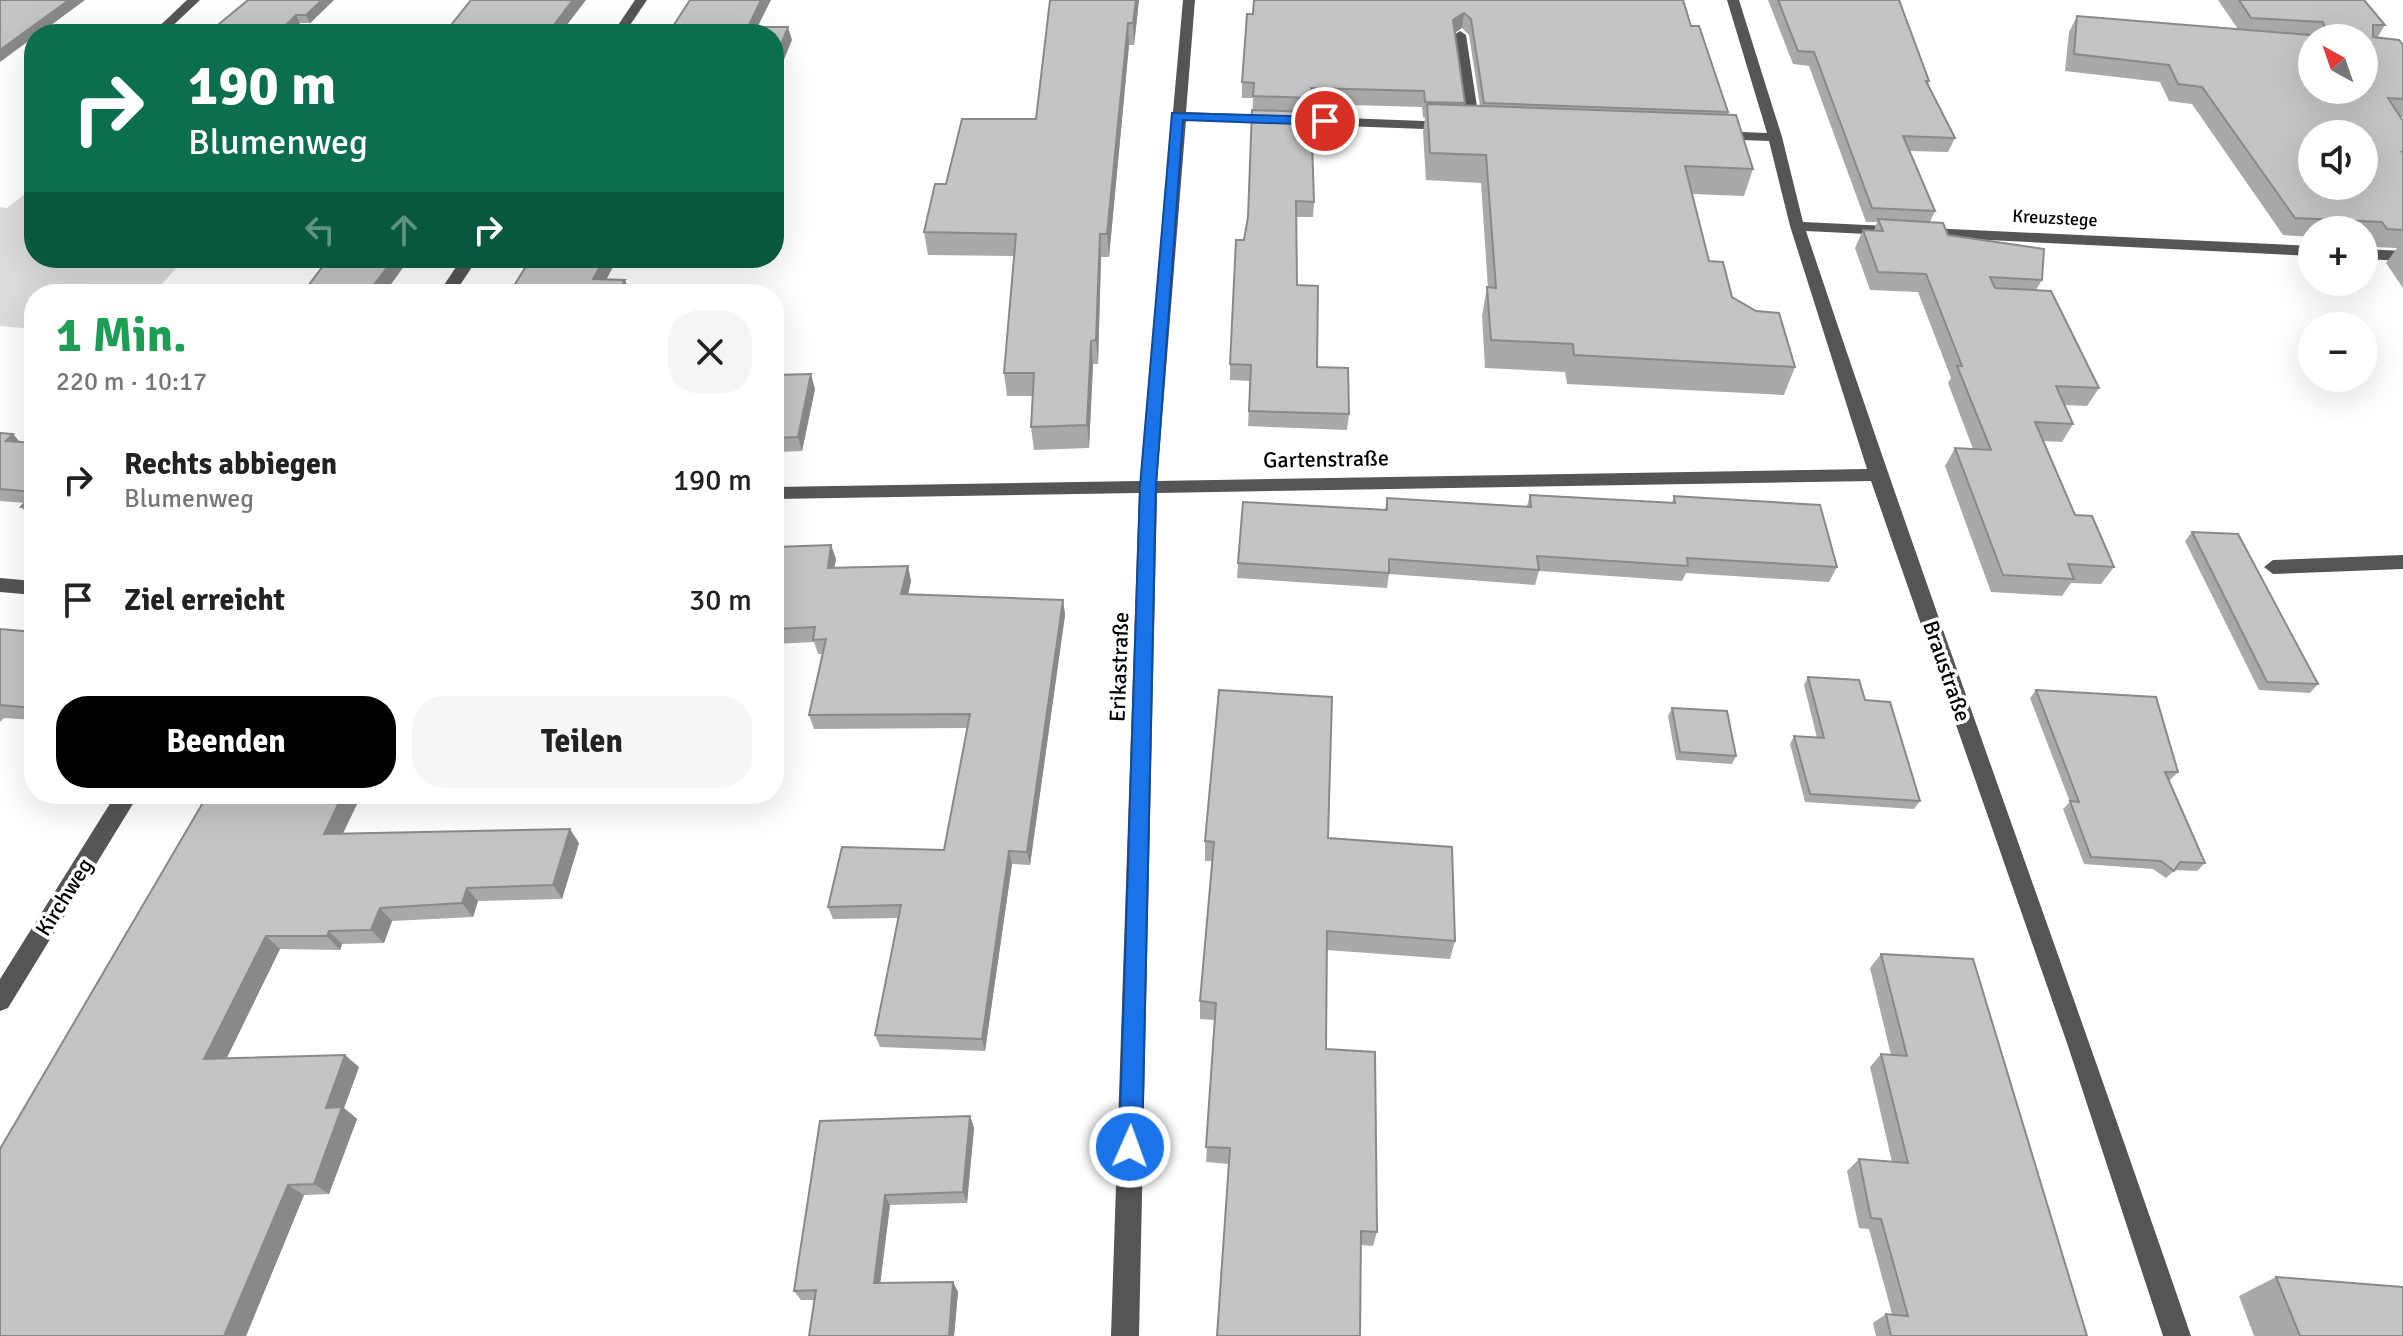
<!DOCTYPE html>
<html lang="de">
<meta charset="utf-8">
<style>
body{margin:0;font-family:Signika,sans-serif;background:#f6f6f6;color:#222;height:100vh;display:flex;flex-direction:column;font-size:30px;white-space:nowrap}
*{box-sizing:border-box;margin:0}
p{font-size:26px;color:#767676}
.icon{flex:none;width:44px;height:44px;fill:none;stroke:currentColor;stroke-width:2;stroke-linecap:round;stroke-linejoin:round}
.map{position:relative;flex:1;overflow:hidden}
.side{position:absolute;left:24px;top:284px;width:760px;height:520px;display:flex;flex-direction:column;background:#fff;border-radius:32px;box-shadow:0 8px 32px #0002}
.side>*{flex:none}
.guide{position:absolute;left:24px;top:24px;width:760px;height:244px;border-radius:32px;box-shadow:0 8px 32px #0002;background:#0b6e4f;color:#fff;overflow:hidden}
.needle{width:52px;rotate:320deg}
.controls{position:absolute;left:2298px;top:24px;display:grid;gap:16px}
.controls a{display:grid;place-items:center;width:80px;height:80px;border-radius:50%;background:#fff;box-shadow:0 8px 32px #0002;font-size:40px}
.pin{position:absolute;display:grid;place-items:center;width:68px;height:68px;color:#fff;margin:-34px;border:4px solid #fff;border-radius:50%;box-shadow:0 2px 8px #0007}
.me{position:absolute;width:88px;margin:-44px;rotate:2deg;stroke-linejoin:round;filter:drop-shadow(0 0 6px #0008)}
.turn{display:flex;align-items:center;gap:28px;height:168px;padding:0 32px;font-size:36px}
.turn .icon{width:104px;height:104px;stroke-width:2.5}
.turn b{display:block;font-size:56px;line-height:68px}
.lanes{display:flex;align-items:center;height:76px;padding:0 32px;background:#0003;justify-content:center;gap:40px;direction:ltr}
.lanes .off{opacity:.35}
.round{display:grid;place-items:center;flex:none;width:84px;height:84px;border-radius:32px;background:#f6f6f6}
.overview{display:flex;align-items:center;justify-content:space-between;height:136px;padding:0 32px}
h1{font-size:48px;font-weight:800;line-height:60px;color:#1e9e55}
.action{display:flex;gap:16px;margin-top:auto;padding:16px 32px}
.action a{flex:1;height:92px;border-radius:32px;background:#000;color:#fff;font-size:32px;font-weight:800;line-height:92px;text-align:center}
.action a+a{background:#f6f6f6;color:#222}
ul{padding:0;list-style:none}
li{display:flex;align-items:center;gap:24px;height:120px;padding:0 32px}
li div{flex:1}
li b{display:block;font-size:30px}
li em{font-style:normal}
.map>svg:first-child{display:block}
.green{fill:#dcdcdc}
.lines{fill:none;stroke-linecap:round;stroke-linejoin:round}
.minor{fill:#555;fill-rule:evenodd}
.wall{fill:#a9a9a9;fill-rule:evenodd}
.shaded-wall{fill:#898989}
.building{fill:#c4c4c4;stroke:#898989;stroke-width:2;fill-rule:evenodd}
.route{fill:#1a73e8;stroke:#114b97;stroke-width:2}
.labels{text-anchor:middle;dominant-baseline:central;stroke-width:7;stroke-linejoin:round;paint-order:stroke}
.far-street-label{font-size:18px;fill:#000;stroke:#fff}
.street-label{font-size:22px;fill:#000;stroke:#fff}
</style>
<div class="map">
<svg width="2403" height="1336" viewBox="0 0 2403 1336">
<rect width="100%" height="100%" fill="#fff"/>
<path class="green" d="M29,191H34V258H185L153,294H34V329L0,326V207L7,208Z"/>
<g class="lines">
<path class="minor" d="M187,0H200L164,34H151Z
M635,0H647L624,34H612Z
M1183,0H1195L1186,112L1451,122L1458,126L1451,130L1186,120L1157,481L1867,469L1790,226L1769,141L1715,139L1708,135L1715,131L1767,133L1727,0H1739L1782,137L1803,222L2312,246V256L1806,231C1929,601 2065,967 2191,1336H2163L2067,1043L1871,481L1157,493L1139,1336H1111L1139,493L774,499V487L1140,481Z
M1460,31L1466,35L1480,126L1473,130L1466,126L1454,35Z
M2364,249L2403,251V261L2364,259Z
M462,258H478L454,294H438Z
M2403,555V569L2273,574L2264,567L2273,560Z
M0,578L34,581V595L0,592Z
M116,794H139L8,1008L0,1011V979Z"/>
</g>
<path class="wall" d="M248,0H334L310,23H300L289,34H207Z
M1139,0L1134,45H1129L1109,257H1101L1098,364H1093L1089,448L1034,450L1031,427L1033,396H1007L1004,373L1014,256L928,255L924,232L946,184L1036,119Z
M1254,0L1691,26L1728,112V115L1753,169L1744,196L1692,194L1709,261L1732,297L1795,367L1784,395L1567,384L1565,372L1485,368L1482,316L1487,287L1488,288L1481,183L1426,180L1423,132L1425,118L1423,117L1422,107L1311,104L1314,202L1313,217H1297V285L1317,367L1349,414L1347,430L1248,426L1250,381L1230,380V364L1248,217L1253,98H1242V82ZM1462,28L1469,35L1480,106L1465,105L1455,33Z
M1768,0H1899L1929,81L1928,84L1955,138L1948,152L1910,151L1935,211L1930,222L1948,235L2042,280L2036,290L2099,388L2087,406L2064,405L2073,424L2062,442L2043,441L2075,515L2114,567L2101,584L2071,583L2062,596L1991,592L1945,466L1955,448L1973,449L1948,383L1951,378L1918,292L1870,290L1855,248L1863,230H1874L1877,222H1866L1809,66L1793,64Z
M2218,0H2364L2385,25L2377,38L2403,45V117H2400L2403,121V288L2386,263L2397,248L2374,247L2369,240L2364,239V230H2312V237L2283,235L2192,104L2169,101L2160,82L2065,71L2069,32L2077,16L2238,29Z
M774,375L815,389L802,451L774,452Z
M0,433L13,434L19,442L34,443V520L21,507L25,503L0,501Z
M1530,495L1672,503L1674,496L1837,567L1829,582L1686,573L1682,581L1539,571L1535,585L1389,574L1387,588L1237,578L1238,563L1385,510L1387,498L1527,506Z
M2192,532L2318,684L2310,693L2259,690L2185,541Z
M831,545L836,559L834,567L908,566L911,581L908,594L1063,600L1065,615L1030,865L1012,864L985,1051L880,1047L875,1035L898,918L833,919L828,907L944,850L967,728L814,729L809,715L823,654H818L814,642L774,644V552Z
M0,629L34,632V720L4,718L0,722Z
M1808,677L1920,801L1914,809L1805,802L1790,744L1794,736L1817,738L1804,685Z
M2036,690L2178,772L2170,780H2169L2205,863L2197,871L2175,870L2166,878L2153,869L2084,864L2063,809L2070,802L2030,698Z
M1672,708L1736,756L1732,764L1676,760L1668,716Z
M208,794L343,834L579,843L562,899L478,901L473,917L392,921L384,943L342,944L340,950L280,949L226,1059L359,1067L344,1108L357,1119L329,1194L304,1195L246,1336H0Z
M1328,838L1455,941L1450,959L1327,950L1326,1049L1377,1232L1373,1246L1361,1245L1229,1164L1206,1162L1214,1020L1200,1019V1001L1212,861H1205V841Z
M1881,954L2087,1336H1876L1873,1323L1886,1314H1892L1869,1229L1859,1228L1847,1171L1859,1159L1892,1162L1870,1067L1881,1054L1891,1055L1870,968Z
M970,1116L974,1128L967,1203L890,1205L880,1283L953,1282L958,1292L954,1336H809L814,1300H801L794,1291L820,1121Z
M2276,1277L2403,1336H2254L2239,1296Z"/>
<path class="shaded-wall" d="M69,0H85L39,34H34V37L0,62V50Z
M322,0H334L310,23L306,15Z
M573,0H586L560,34H547Z
M761,0H771L754,34L748,27Z
M1136,0H1139L1134,45L1133,23Z
M1464,13L1462,28L1451,35L1453,20Z
M296,15L300,23L289,34H277Z
M1128,23L1129,45L1109,257L1107,234Z
M788,27L792,40L774,84V62Z
M1100,234L1101,257L1098,364L1096,340Z
M394,258H410L384,294H367Z
M605,258H618L599,293L593,279Z
M625,280L630,294H617Z
M1091,341L1093,364L1089,448L1087,425Z
M811,374L815,389L802,451L798,437Z
M13,434L24,447L6,441Z
M831,545L836,559L832,582L828,568Z
M908,566L911,581L905,609L901,594Z
M1063,600L1065,615L1030,865L1027,852Z
M343,794H362L336,848L324,834Z
M570,829L579,843L562,899L553,885Z
M1009,851L1012,864L985,1051L982,1039Z
M467,888L478,901L473,917L462,903Z
M380,908L392,921L384,943L371,930Z
M329,931L342,944L340,950L327,936Z
M266,936L280,949L220,1072L204,1059Z
M345,1055L359,1067L344,1108L357,1119L329,1194L314,1184L326,1108Z
M970,1116L974,1128L967,1203L963,1192Z
M288,1185L304,1195L246,1336H224Z
M885,1195L890,1205L879,1293L874,1283Z
M953,1282L958,1292L954,1336H949Z"/>
<path class="building" d="M0,0H69L0,50Z
M248,0H322L306,15H296L277,34H207Z
M471,0H573L547,34H444Z
M690,0H761L748,27H788L774,62V34H668Z
M1050,0H1136L1133,23H1128L1107,234H1100L1096,340L1091,341L1087,425L1031,427L1034,373H1004L1016,234L924,232L935,184H946L962,119H1036Z
M1254,0H1683L1691,26H1699L1728,112L1484,103L1471,19L1464,13L1453,20L1465,103L1425,102L1424,91L1311,88V98L1253,96L1254,83L1242,82L1247,14H1253Z
M1778,0H1899L1929,81H1926L1955,138L1903,136L1935,211L1872,208L1814,52L1798,51Z
M2239,0H2364L2385,25H2373V37L2399,40L2403,45V99L2388,98L2403,121V152H2402L2403,153V230L2387,229L2382,222L2295,218L2202,87L2178,84L2169,65L2074,54L2077,16L2322,36L2326,33L2323,22L2251,18ZM2312,38H2364V90H2312ZM2312,134H2364V186H2312Z
M1427,104L1736,115L1753,169L1685,166L1709,261L1723,262L1732,297L1756,311L1779,313L1795,367L1574,355L1573,344L1491,340L1487,287L1496,288L1486,155L1430,153Z
M1252,110L1311,112L1314,202L1296,201L1297,285L1318,286L1317,367L1348,368L1349,414L1249,411L1251,365L1230,364L1236,240H1244L1248,217Z
M1878,219L1943,223L1948,235L2044,249L2042,280L1990,277L1995,288L2051,291L2099,388L2056,386L2073,424L2035,422L2075,515L2092,516L2114,567L2068,564L2074,579L2003,575L1955,448L1991,450L1957,366H1962L1926,274L1878,272L1863,230L1883,231Z
M329,258H394L367,294H302Z
M531,258H605L593,279L625,280L617,294H509Z
M811,374L798,437L774,438V375Z
M0,433L13,434L6,441L34,443V492L0,489Z
M34,492V508L21,507Z
M1530,495L1675,503L1674,496L1820,505L1837,567L1687,558L1688,566L1537,556L1539,570L1389,559V573L1238,563L1243,502L1387,510V498L1531,507Z
M2192,532L2238,534L2318,684L2267,682Z
M831,545L828,568L908,566L901,594L1063,600L1027,852L1009,851L982,1039L875,1035L901,905L828,907L842,847L944,850L970,714L809,715L826,639L813,640L815,627L774,629V552H775L776,547Z
M0,629L34,632V708L0,705Z
M1808,677L1859,680L1865,700L1890,702L1920,801L1810,794L1794,736L1824,738Z
M1219,690L1332,697L1328,838L1452,847L1455,941L1327,931L1326,1049L1375,1052L1377,1232L1361,1231L1360,1336H1217L1230,1148L1206,1147L1216,1003L1200,1001L1214,842L1205,841Z
M2036,690L2156,697L2178,772H2165L2205,863L2180,862L2174,871L2161,861L2091,857L2070,801L2079,802Z
M1672,708L1727,711L1736,756L1680,752Z
M208,794H343L324,834L570,829L553,885L467,888L462,903L380,908L371,930L329,931L327,936H266L204,1059L345,1055L326,1108L342,1107L314,1184L288,1185L224,1336H0V1149Z
M1881,954L1973,959L2087,1336H1891L1886,1314L1908,1316L1881,1219L1871,1218L1859,1159L1908,1163L1881,1054L1907,1056Z
M970,1116L963,1192L885,1195L874,1283L953,1282L949,1336H809L816,1290L794,1291L820,1121Z
M2276,1277L2403,1287V1336H2300Z"/>
<path class="route" d="M1172,113L1325,117L1331,121L1325,125L1183,120L1156,486L1142,1147L1138,1155L1130,1158L1122,1155L1119,1147L1140,486Z"/>
<g class="labels">
<g class="far-street-label">
<text transform="translate(2055 218) rotate(3)">Kreuzstege</text>
</g>
<g class="street-label">
<text transform="translate(1326 459) rotate(-1)">Gartenstraße</text>
<text transform="translate(1119 667) rotate(-88)">Erikastraße</text>
<text transform="translate(1947 671) rotate(71)">Braustraße</text>
<text transform="translate(64 897) rotate(-58)">Kirchweg</text>
</g>
</g>
</svg>
<div class="controls">
<a><svg class="needle" viewBox="-14 -14 28 28"><path d="M0-13l5 13h-10z" fill="#e53935"/><path d="M0 13l5-13h-10z" fill="#767676"/></svg></a>
<a><svg class="icon" aria-label="sound" viewBox="0 0 24 24"><path d="M4 9h4l5-4v14l-5-4H4zM17 9q2 3 0 6"/></svg></a>
<a>+</a>
<a>−</a>
</div>
<div class="pin" style="left:1325px;top:121px;background:#d93025"><svg class="icon" aria-label="arrive" viewBox="0 0 24 24"><path d="M6 21V4h12l-3 4 3 4H6"/></svg></div>
<svg class="me" style="left:1130px;top:1147px" viewBox="-20 -20 40 40"><circle r="17" fill="#1a73e8" stroke="#fff" stroke-width="3"/><path d="M0-11L8 9 0 5-8 9z" fill="#fff"/></svg>
<div class="guide">
<div class="turn"><svg class="icon" aria-label="right" viewBox="0 0 24 24"><path d="M7 20v-9h11M14 6l5 5-5 5"/></svg><div><b>190 m</b>Blumenweg</div></div>
<div class="lanes"><svg class="icon off" aria-label="left" viewBox="0 0 24 24"><path d="M17 20v-9H6M10 6l-5 5 5 5"/></svg><svg class="icon off" aria-label="ahead" viewBox="0 0 24 24"><path d="M12 20V5M6 11l6-6 6 6"/></svg><svg class="icon" aria-label="right" viewBox="0 0 24 24"><path d="M7 20v-9h11M14 6l5 5-5 5"/></svg></div>
</div>
<section class="side">
<div class="overview"><div><h1>1 Min.</h1><p>220 m · 10:17</p></div><a class="round"><svg class="icon" aria-label="close" viewBox="0 0 24 24"><path d="M6 6l12 12M18 6L6 18"/></svg></a></div>
<ul>
<li><svg class="icon" aria-label="right" viewBox="0 0 24 24"><path d="M7 20v-9h11M14 6l5 5-5 5"/></svg><div><b>Rechts abbiegen</b><p>Blumenweg</p></div><em>190 m</em></li>
<li><svg class="icon" aria-label="arrive" viewBox="0 0 24 24"><path d="M6 21V4h12l-3 4 3 4H6"/></svg><div><b>Ziel erreicht</b></div><em>30 m</em></li>
</ul>
<div class="action"><a>Beenden</a><a>Teilen</a></div>
</section>
</div>
